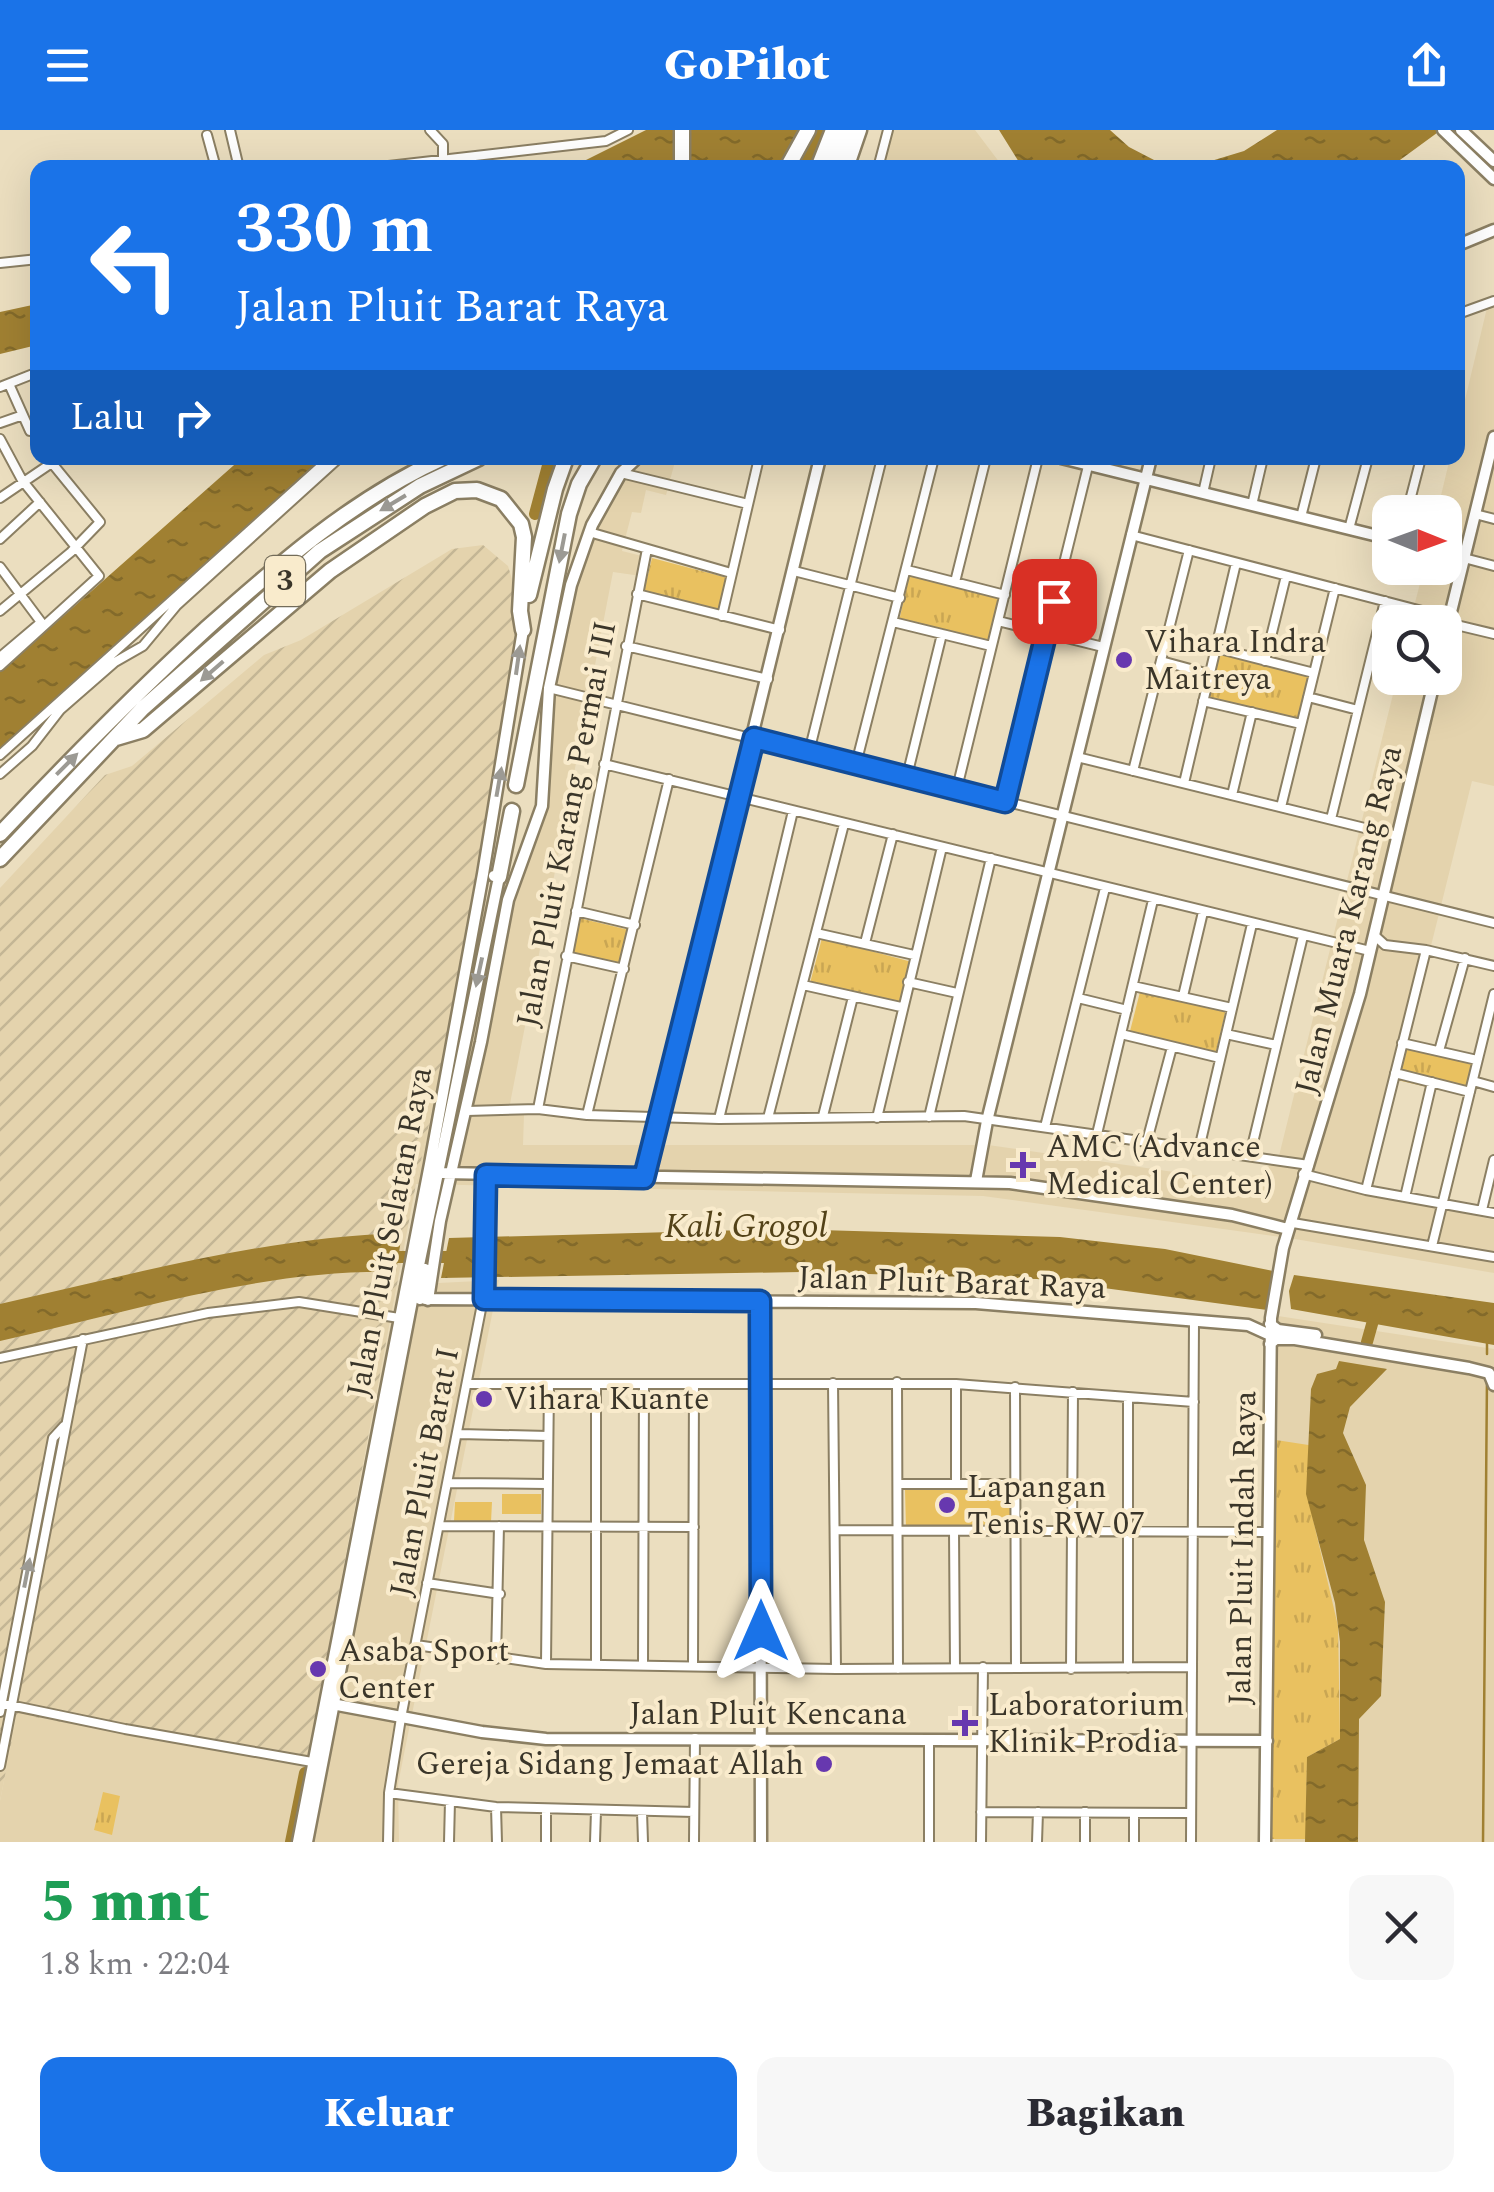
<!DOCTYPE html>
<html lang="id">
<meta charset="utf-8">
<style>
body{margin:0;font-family:Spectral,serif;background:#f7f7f7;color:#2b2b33;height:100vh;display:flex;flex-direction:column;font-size:38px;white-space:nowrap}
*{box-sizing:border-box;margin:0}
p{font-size:32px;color:#7c7c81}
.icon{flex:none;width:55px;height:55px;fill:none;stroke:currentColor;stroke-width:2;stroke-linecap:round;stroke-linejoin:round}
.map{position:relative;height:1712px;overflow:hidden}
.sheet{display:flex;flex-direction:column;background:#fff;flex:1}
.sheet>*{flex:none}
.banner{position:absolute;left:30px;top:30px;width:1435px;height:305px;border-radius:20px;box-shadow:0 10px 40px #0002;background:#1a73e8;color:#fff;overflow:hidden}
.needle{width:65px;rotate:91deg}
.buttons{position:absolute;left:1372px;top:365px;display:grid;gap:20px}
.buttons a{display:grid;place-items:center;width:90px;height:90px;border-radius:20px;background:#fff;box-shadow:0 10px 40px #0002;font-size:50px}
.pin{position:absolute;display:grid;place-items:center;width:85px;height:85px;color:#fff;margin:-42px;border-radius:20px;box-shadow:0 5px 15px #0006}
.me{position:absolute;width:110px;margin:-55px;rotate:0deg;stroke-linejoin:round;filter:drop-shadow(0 0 8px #0008)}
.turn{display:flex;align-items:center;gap:35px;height:210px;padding:0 40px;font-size:45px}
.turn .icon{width:130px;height:130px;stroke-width:2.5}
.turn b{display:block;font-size:70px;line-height:85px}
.then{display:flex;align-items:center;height:95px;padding:0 40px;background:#0003;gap:20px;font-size:38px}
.round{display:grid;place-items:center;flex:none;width:105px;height:105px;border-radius:20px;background:#f7f7f7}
.summary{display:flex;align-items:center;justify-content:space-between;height:170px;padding:0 40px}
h1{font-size:60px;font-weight:800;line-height:75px;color:#1e9e55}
.button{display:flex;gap:20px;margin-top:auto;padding:20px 40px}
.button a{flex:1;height:115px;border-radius:20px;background:#1a73e8;color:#fff;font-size:40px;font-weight:800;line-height:115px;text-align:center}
.button a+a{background:#f7f7f7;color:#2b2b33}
header{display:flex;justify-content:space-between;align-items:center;height:130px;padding:0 40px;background:#1a73e8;color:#fff;font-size:45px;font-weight:800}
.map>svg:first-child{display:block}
.built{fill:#e4d3ad}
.industrial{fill:url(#industrial-furrows)}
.grass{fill:#e9c160}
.park{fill:url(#park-tufts)}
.water{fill:url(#water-ripples)}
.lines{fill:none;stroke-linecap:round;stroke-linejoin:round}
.stream{stroke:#a08032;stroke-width:2.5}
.river{stroke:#a08032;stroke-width:12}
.street-casing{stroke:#8b7f63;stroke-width:12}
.secondary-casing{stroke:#8b7f63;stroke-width:15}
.highway-casing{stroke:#8b7f63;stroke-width:19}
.street{stroke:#fff;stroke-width:8}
.secondary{stroke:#fff;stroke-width:10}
.highway{stroke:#fff;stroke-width:14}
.oneway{fill:#9c9a94}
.route-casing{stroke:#114b97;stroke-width:25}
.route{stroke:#1a73e8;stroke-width:18}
.poi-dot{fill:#6738af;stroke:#f9ebcc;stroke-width:4}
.labels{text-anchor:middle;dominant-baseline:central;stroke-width:8;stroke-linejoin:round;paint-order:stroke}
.shield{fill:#f9ebcc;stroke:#736c5a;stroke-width:2.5}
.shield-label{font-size:30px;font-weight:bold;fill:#3a3529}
.poi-label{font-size:32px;fill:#3a3529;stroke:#f9ebcc;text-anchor:start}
.street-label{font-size:32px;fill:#3a3529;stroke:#f9ebcc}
.water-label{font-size:35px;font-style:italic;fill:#534218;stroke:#f9ebcc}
</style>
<header><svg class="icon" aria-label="menu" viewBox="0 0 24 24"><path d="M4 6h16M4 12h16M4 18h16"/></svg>GoPilot<svg class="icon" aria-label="share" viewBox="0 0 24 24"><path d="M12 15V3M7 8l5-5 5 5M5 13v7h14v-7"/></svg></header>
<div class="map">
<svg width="1494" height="1712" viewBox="0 0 1494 1712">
<defs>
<pattern id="industrial-furrows" width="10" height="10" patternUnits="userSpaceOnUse" patternTransform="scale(2.5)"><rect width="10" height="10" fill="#e4d3ad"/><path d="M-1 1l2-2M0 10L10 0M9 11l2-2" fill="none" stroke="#c4b695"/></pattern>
<pattern id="park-tufts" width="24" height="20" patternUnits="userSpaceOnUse" patternTransform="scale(2.5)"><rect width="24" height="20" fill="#e9c160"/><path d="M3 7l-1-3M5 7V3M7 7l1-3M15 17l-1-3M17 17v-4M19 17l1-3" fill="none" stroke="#c9a653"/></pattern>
<pattern id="water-ripples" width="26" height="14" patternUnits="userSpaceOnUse" patternTransform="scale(2.5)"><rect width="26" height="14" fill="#a08032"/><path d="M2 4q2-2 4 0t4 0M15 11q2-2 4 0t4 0" fill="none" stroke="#836a2a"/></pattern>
</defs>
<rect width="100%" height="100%" fill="#ebdebf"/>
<path class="built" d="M891,0H975L1003,37L881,38Z
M1494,176V656L1472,651L1370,1061L1494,1090V1143L1295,1109L983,1066L416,1054L476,778L503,754L549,669L552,560L581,427L629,338L642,328H676L666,365L646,360L641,383L632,382L622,421L646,427L641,446L613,442L508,984L524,985L523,1015H988L1263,1055L1271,1028L1278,1030L1397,548H1445V492H1410L1424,438H1445V382H1437L1450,328H1458V299L1487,178Z
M499,1150L398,1654L399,1712H0V1671L17,1583L306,1635L398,1155Z
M1278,1186L1494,1219V1712H1275Z"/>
<path class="industrial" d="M483,415L508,436L518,469L510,549L491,653L476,778L416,1054L306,1636L17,1584L0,1671V758L105,645L132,636L264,525L301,510L452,419Z"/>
<path class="grass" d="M1011,1358V1397L906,1398L905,1359Z
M502,1364H541V1384H502Z
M455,1372H492L491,1392L454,1391Z"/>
<path class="park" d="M652,428L728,448L719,484L643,465Z
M910,443L1001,467L990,513L899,491Z
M1220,523L1310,546L1299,589L1208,568Z
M579,788L633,801L624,840L570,827Z
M822,808L912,832L900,876L810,853Z
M1141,858L1226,879L1214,930L1128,909Z
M1405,917L1473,934L1466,966L1397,950Z
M1276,1310L1315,1316L1312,1385L1338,1496L1340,1609L1307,1627L1306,1709H1269Z
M103,1662L120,1666L112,1705L94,1700Z"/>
<path class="water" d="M646,0H804L790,27L778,37L570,38Z
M999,0H1110L1129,17L1154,30L1183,34L1211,31L1244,21L1277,0H1441L1389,38L1022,37Z
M37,174V215L0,224V182Z
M242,328H324L0,620V542Z
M785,1099L1060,1107L1165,1119L1273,1141L1267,1180L1037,1149L801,1142L441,1148L449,1108Z
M402,1103L396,1142C263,1139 129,1182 0,1211V1174C133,1144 266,1107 402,1103Z
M1294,1145L1494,1173V1215L1291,1179L1289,1161Z
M1339,1231L1387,1239L1350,1277L1343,1303L1366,1355L1364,1410L1385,1472L1381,1566L1359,1589L1358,1712H1305L1307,1627L1340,1609V1512L1335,1473L1306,1364L1311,1259L1317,1244L1336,1239Z"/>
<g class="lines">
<path class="stream" d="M1487,1210V1224
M1483,1712L1487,1247"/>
<path class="river" d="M804,38L820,0
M535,384L550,328
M385,1127H460
M1367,1212L1376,1180
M291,1712L305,1643"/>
<g class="street-casing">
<path id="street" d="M230,0L239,38
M430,0L443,14V28
M207,5L216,38
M371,38L606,11L628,0
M878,38L888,0
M0,133L38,129
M1458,184L1494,171
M9,254L30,301H38
M0,257L38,242
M0,293L23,285
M0,309L22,350L99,446L0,536
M621,343L748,374
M1203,363L1211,328
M0,368L59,328
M1252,375L1263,328
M1407,382L1421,328
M1475,384L1494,389
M1301,387L1316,328
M1349,399L1368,328
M589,402L731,443
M1131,405L1449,488
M0,409L40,372
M1464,428L1494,436
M0,437L41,492
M907,440L1005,465
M794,441L900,468
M955,452L986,328
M637,464L780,500
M0,481L71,422L100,392L51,332
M722,486L759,328
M998,491L1103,517
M893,492L991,516
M1448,493L1494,504
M626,516L768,549
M1216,518L1314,543
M0,527L39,494
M1161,531L1209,544
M1265,531L1286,446
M549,558L1494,793
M1308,567L1358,580
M1203,571L1301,594
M809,622L882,328
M0,625L330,328
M1077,627L1397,706
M604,634L1370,821
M856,634L934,328
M1133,641L1189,420
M0,644L32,616L60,580L115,532L143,516L177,475L339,328
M907,646L942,504
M1184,653L1236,433
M957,658L1038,328
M1232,665L1252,582
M1005,672L1090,328
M1281,677L1335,458
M1331,689L1385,471
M576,781L635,795
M816,803L914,825
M1374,805L1385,815L1426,820L1494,836
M865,813L893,704
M566,826L624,839
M908,852L957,863
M803,855L901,877
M1133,856L1232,878
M1183,866L1203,782
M1078,868L1127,880
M1121,904L1220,928
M1226,904L1276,915
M1402,913L1477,930
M1439,921L1465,828
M1395,943L1470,962
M1473,951L1494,957
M538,979L647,419
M467,981L538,979L587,985L719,989L964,986L1309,1035
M587,985L669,649
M823,986L853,867
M929,987L991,728
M768,988L844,694
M877,988L942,717
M719,989L793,681
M1045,997L1105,758
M1097,1004L1153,770
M1147,1011L1172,917
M1199,1019L1252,794
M1250,1025L1303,806
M1303,1044L1366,1060L1494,1083
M1366,1060L1426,820
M1405,1067L1432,952
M1482,1080L1494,1030
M1293,1093L1494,1127
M1432,1116L1494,864
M0,1228L208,1183L299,1172L399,1188
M897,1252L898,1539
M833,1253L836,1539
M469,1254H956L1194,1272
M956,1254V1353
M1015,1257L1016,1538
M459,1304L548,1306
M449,1353L547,1354
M898,1354H1015
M439,1396L694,1397
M835,1400L1267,1402
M954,1401L955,1538
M427,1453L500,1464
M416,1515L546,1534L836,1539L1192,1537
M496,1529L499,1396
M546,1534L549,1254
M643,1534L644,1254
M596,1535V1254
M693,1535L694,1254
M1128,1538V1267
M1071,1539L1073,1262
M0,1573L125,1599L312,1632
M0,1582L53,1308L64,1296
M0,1636L83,1209
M389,1663L496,1677L694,1682
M496,1677L497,1712
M642,1682L643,1712
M981,1682L1191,1683
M1134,1683V1712
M388,1712L389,1663L401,1588L483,1169
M449,1712L450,1671
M546,1712V1680
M595,1712L596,1681
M694,1712L695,1608
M929,1712V1609
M981,1712L983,1537
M1037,1712L1038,1682
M1085,1712V1682
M1191,1712L1194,1191"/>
</g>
<g class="secondary-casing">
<path id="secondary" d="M1443,0L1494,49
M1461,0L1494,31
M1458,115L1494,100
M1061,328L1390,409
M1445,423L1464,428
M1445,506L1494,307
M444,1043L1010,1053L1232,1085L1284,1098
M644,1048L820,328
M976,1051L987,991L1151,328
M420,1169L425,1139
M425,1169L976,1173L1248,1195L1270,1205
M483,1169L486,1045
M428,1170L440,1091L481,912L508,770L542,676L549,558L571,455L592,395L621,343L637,328
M760,1171L761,1712
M1270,1194L1278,1200L1316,1205
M1270,1214L1276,1209H1295L1469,1238L1489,1243L1494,1255
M332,1574L482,1602L546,1609L1267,1611
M298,1712L430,1034L483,744L523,500
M307,1712L417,1145L499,747L494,746
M1265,1712L1271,1188L1283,1118L1360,864L1435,548"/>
</g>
<g class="highway-casing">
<path id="highway" d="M682,0V38
M787,38L808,0
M818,38L833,0
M833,38L846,0
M846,38L859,0
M529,465L555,359L566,328
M116,608L143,600L330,441L425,376L455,361L477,360L501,369L521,394L524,407L520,481L523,500
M516,655L569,384L579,354L594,328
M0,704C67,633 135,564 207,498C280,433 353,369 443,328
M0,729L143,578L320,421L420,356L479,328
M499,747L512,681"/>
</g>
<use href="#street" class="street"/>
<use href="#secondary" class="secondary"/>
<use href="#highway" class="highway"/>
</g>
<defs><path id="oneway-solid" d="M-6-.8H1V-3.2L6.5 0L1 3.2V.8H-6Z" transform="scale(2.5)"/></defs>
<g class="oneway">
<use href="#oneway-solid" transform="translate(393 373) rotate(149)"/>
<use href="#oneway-solid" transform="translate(562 418) rotate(101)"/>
<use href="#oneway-solid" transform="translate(518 530) rotate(-82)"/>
<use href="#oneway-solid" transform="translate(212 541) rotate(139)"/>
<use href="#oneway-solid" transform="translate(67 634) rotate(-45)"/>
<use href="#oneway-solid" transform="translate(499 652) rotate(-80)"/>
<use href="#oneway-solid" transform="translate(479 842) rotate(102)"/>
<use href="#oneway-solid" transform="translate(27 1443) rotate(-79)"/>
</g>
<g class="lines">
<g class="route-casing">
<path id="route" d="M761,1501L760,1171L484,1169L486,1045L644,1048L754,608L1005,672L1054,471"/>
</g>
<use href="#route" class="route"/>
</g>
<g class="poi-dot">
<circle cx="1124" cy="530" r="10"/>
<path d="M1018 1020h10v10h10v10h-10v10h-10v-10h-10v-10h10z"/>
<circle cx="484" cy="1269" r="10"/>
<circle cx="947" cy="1375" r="10"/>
<circle cx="318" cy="1539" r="10"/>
<path d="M960 1578h10v10h10v10h-10v10h-10v-10h-10v-10h10z"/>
<circle cx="824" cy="1634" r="10"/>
</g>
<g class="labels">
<rect class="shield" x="265" y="426" width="40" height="50" rx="8"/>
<g class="shield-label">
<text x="285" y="451">3</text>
</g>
<g class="poi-label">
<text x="1144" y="512">Vihara Indra<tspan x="1144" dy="37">Maitreya</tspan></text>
<text x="1046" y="1017">AMC (Advance<tspan x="1046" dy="37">Medical Center)</tspan></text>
<text x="504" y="1269">Vihara Kuante</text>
<text x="967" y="1357">Lapangan<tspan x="967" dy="37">Tenis RW 07</tspan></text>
<text x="338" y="1521">Asaba Sport<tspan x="338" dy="37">Center</tspan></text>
<text x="988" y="1575">Laboratorium<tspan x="988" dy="37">Klinik Prodia</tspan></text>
<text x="804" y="1634" text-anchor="end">Gereja Sidang Jemaat Allah</text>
</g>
<g class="street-label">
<text transform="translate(567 694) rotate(-79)">Jalan Pluit Karang Permai III</text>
<text transform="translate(1349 790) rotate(-76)">Jalan Muara Karang Raya</text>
<text transform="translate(390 1102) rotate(-79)">Jalan Pluit Selatan Raya</text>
<text transform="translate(952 1153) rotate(2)">Jalan Pluit Barat Raya</text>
<text transform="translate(425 1342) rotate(-79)">Jalan Pluit Barat I</text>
<text transform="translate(1243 1418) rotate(-89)">Jalan Pluit Indah Raya</text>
<text x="768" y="1584">Jalan Pluit Kencana</text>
</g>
<g class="water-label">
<text x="746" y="1096">Kali Grogol</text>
</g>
</g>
</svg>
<div class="buttons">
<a><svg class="needle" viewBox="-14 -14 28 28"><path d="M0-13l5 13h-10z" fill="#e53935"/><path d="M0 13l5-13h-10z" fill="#7c7c81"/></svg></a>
<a><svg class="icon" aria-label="search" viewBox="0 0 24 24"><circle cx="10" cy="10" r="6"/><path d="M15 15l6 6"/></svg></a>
</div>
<div class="pin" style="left:1054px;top:471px;background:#d93025"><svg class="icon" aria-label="arrive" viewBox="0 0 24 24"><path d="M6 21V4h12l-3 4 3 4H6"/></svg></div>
<svg class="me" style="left:761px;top:1501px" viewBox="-20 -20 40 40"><path d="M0-17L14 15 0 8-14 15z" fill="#1a73e8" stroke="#fff" stroke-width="4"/></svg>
<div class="banner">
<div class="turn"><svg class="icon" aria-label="left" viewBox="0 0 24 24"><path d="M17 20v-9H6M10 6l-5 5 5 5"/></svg><div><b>330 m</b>Jalan Pluit Barat Raya</div></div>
<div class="then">Lalu<svg class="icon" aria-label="right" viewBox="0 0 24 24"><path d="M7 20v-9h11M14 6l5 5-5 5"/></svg></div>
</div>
</div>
<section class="sheet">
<div class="summary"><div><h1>5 mnt</h1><p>1.8 km · 22:04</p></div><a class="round"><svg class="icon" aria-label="close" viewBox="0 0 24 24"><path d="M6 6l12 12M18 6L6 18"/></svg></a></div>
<div class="button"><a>Keluar</a><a>Bagikan</a></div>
</section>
